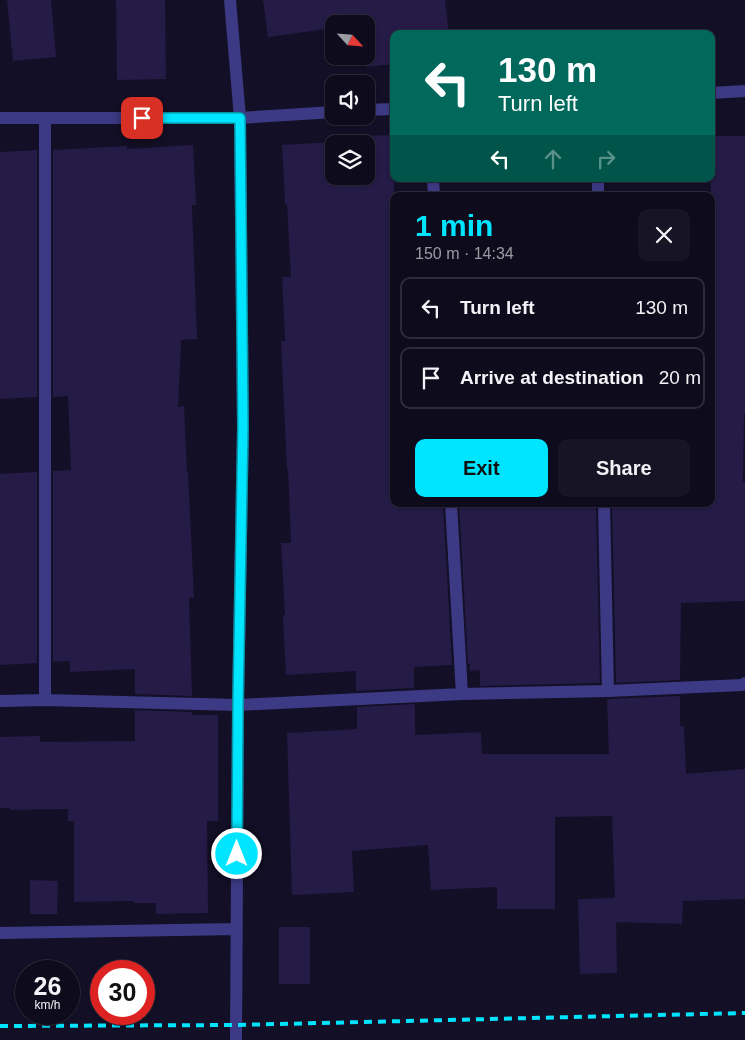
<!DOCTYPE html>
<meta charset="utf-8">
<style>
body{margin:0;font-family:Helvetica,sans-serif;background:#171425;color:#f1f3f6;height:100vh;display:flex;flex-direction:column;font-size:19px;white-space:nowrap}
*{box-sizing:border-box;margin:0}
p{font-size:16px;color:#9b9ba3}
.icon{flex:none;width:28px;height:28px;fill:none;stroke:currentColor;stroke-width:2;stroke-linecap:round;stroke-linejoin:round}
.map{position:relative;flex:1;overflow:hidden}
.panel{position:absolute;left:390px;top:192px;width:325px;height:315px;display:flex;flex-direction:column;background:#0e0b1c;border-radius:10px;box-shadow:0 1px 4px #0004,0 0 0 1px #2e2b3b}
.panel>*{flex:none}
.guide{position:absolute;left:390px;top:30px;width:325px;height:152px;border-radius:10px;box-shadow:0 1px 4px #0004,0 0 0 1px #2e2b3b;background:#00695c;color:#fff;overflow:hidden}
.needle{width:32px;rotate:116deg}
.fabs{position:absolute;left:325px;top:15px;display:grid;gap:10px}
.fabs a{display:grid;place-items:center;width:50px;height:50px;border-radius:10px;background:#0e0b1c;box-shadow:0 1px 4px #0004,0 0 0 1px #2e2b3b;font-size:25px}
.speed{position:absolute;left:15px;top:960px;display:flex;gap:10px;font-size:25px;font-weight:700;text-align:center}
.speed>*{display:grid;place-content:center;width:65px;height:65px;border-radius:50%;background:#0e0b1c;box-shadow:0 1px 4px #0004,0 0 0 1px #2e2b3b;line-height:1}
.speed small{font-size:12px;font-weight:400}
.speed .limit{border:8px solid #d22;background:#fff;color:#111}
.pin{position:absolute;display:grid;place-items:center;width:42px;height:42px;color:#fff;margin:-21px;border-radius:10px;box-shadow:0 2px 8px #0006}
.me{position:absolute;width:55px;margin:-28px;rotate:0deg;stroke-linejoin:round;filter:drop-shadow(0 0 4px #0008)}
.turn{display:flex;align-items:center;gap:18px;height:105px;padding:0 25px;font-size:22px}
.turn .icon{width:65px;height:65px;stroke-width:2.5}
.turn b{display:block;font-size:35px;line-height:42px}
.lanes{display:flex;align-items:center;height:48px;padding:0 25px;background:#0003;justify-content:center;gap:25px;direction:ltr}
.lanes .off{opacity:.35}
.round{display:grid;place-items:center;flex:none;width:52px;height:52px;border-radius:10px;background:#171425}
.overview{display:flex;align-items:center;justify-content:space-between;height:85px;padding:0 25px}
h1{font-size:30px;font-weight:800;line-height:38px;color:#00e5ff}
.cta{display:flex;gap:10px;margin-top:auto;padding:10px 25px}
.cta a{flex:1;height:58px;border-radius:10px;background:#00e5ff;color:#111;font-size:20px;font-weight:800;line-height:58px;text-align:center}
.cta a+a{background:#171425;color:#f1f3f6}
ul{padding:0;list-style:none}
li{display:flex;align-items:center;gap:15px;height:62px;margin:0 10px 8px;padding:0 15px;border:2px solid #2e2b3b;border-radius:10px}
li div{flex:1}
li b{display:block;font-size:19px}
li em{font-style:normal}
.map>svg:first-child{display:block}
.building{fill:#241b47;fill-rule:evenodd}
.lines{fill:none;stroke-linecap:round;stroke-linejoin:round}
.minor{stroke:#3d3a85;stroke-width:12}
.rail{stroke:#00e5ff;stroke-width:4;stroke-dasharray:8 6;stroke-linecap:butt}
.route-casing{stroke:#0095a6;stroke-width:12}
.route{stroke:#00e5ff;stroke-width:9}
</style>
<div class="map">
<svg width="745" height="1040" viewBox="0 0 745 1040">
<rect width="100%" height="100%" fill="#130f26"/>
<path class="building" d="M7,0H51L56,57L13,61Z
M116,0H165L166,79L117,80Z
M263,0H445L449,34H394V64L367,67L366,56V24H334V28L268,37Z
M394,135V504H443L452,665L414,667V688L356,691V671L286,675L283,615H285L281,543H291L288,469L287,470L281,341H285L282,277H291L287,204H285L282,145L351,141V136ZM334,144H366V176H334Z
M711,136H745V414H744L743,482H745V601L681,603L680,680L616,683L612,504H711Z
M193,145L196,205H192L197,339L181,340L178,407L184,406L187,472H188L194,598H189L192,696L135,694V669L70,672V661L53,662V471L71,470L68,396L53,397V150L127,146V149Z
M37,150V397L0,399V152Z
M37,472V663L0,665V474Z
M459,504H596L600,683L480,686V670L470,671V664H468Z
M680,696V726H684L686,774L745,769V899L683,901L682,924L616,922V915L617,973L580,974L578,899L615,898L612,816L555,817V909H497V887L431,890L428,845L352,851L354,892L292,895L287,733L357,729V707L415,704V735L481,732L482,754H609L607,699Z
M135,710L192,712V715H218V821H207L208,913L156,914V903H134V901L74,902V821H68V809L10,810V808H0V737L40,736V742L135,741Z
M30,880L58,881L57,914H30Z
M279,927H310V984H279Z"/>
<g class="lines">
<path class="minor" d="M230,0L240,118L243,427L238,705L236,1040
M711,93L745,91
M366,110L394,109
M0,118H240L334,112
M45,119V700
M433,179L434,196
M598,179V196
M451,504L462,694
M604,504L608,691
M0,701L45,700L238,705L462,694L608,691L742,685L745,683
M0,933L236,929"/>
<path class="rail" d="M0,1026L236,1025L745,1013"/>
</g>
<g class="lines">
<g class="route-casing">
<path id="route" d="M142,118H240L243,427L238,705L237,854"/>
</g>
<use href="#route" class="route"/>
</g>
</svg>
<div class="fabs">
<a><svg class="needle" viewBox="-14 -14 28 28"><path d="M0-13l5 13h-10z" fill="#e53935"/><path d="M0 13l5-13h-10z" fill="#9b9ba3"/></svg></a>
<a><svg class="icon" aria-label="sound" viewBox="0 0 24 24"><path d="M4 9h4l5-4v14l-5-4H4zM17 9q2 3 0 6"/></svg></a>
<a><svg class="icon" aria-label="layers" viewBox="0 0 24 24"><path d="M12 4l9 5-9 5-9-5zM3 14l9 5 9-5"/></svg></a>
</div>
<div class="speed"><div>26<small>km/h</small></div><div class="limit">30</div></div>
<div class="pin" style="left:142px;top:118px;background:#d93025"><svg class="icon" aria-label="arrive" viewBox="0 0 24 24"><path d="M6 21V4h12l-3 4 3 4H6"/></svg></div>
<svg class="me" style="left:237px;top:854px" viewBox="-20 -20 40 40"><circle r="17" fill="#00e5ff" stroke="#fff" stroke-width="3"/><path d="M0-11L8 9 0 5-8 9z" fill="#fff"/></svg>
<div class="guide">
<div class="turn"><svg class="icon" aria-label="left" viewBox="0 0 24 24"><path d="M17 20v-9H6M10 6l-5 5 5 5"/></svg><div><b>130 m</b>Turn left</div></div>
<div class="lanes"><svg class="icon" aria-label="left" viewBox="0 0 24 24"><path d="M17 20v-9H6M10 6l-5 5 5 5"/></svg><svg class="icon off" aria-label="ahead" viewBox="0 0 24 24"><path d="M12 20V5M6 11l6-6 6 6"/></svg><svg class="icon off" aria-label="right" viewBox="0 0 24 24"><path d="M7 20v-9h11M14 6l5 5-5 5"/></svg></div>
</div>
<section class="panel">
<div class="overview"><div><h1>1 min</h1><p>150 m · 14:34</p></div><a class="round"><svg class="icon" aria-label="close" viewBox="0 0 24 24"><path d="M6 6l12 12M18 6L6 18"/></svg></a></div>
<ul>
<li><svg class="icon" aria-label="left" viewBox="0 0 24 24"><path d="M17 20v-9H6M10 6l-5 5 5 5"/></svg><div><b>Turn left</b></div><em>130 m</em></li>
<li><svg class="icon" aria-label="arrive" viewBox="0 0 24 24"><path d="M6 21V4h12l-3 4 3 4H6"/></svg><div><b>Arrive at destination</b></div><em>20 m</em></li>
</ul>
<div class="cta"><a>Exit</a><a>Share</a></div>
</section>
</div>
